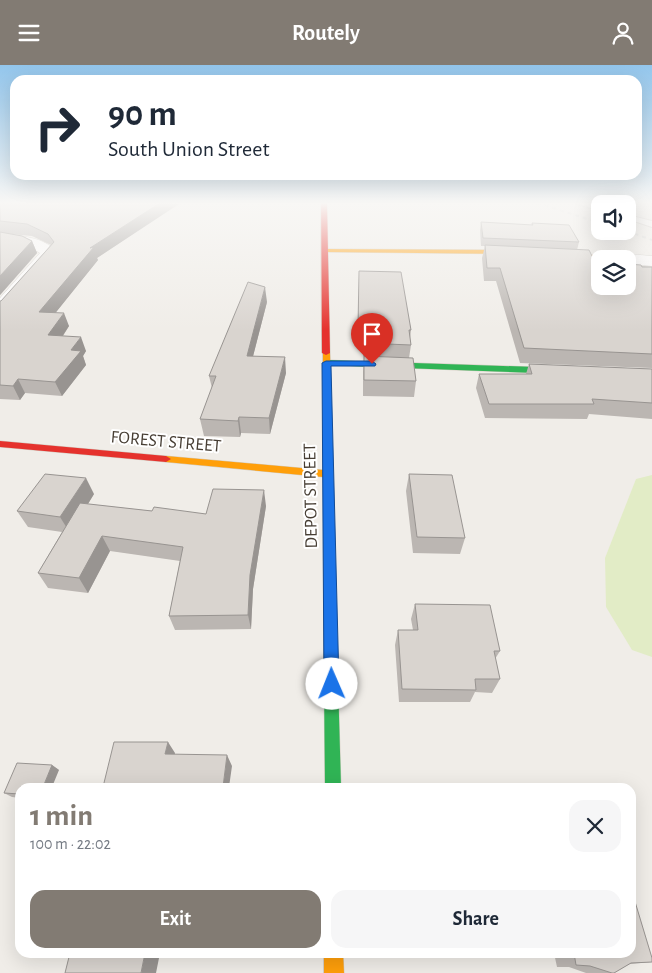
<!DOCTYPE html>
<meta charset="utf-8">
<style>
body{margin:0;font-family:"Alegreya Sans",sans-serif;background:#f6f6f7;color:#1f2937;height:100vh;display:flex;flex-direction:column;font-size:19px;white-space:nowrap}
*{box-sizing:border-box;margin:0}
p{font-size:16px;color:#747a83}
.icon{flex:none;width:28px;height:28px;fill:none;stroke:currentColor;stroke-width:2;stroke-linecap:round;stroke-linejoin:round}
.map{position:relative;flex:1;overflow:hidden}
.drawer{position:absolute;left:15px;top:718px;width:621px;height:175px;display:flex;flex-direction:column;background:#fff;border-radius:15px;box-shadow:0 5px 20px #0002}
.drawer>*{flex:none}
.hud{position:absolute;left:10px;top:10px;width:632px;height:105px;border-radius:15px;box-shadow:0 5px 20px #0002;background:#fff;color:#1f2937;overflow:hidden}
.fabs{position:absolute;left:591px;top:130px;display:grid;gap:10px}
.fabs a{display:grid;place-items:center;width:45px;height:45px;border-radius:10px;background:#fff;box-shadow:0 5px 20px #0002;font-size:25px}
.pin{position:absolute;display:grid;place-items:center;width:42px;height:42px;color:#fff;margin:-51px -21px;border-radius:50% 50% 50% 0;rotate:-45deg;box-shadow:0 0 5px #0007}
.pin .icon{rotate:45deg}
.me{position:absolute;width:55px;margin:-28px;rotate:359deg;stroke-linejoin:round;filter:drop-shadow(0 0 4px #0008)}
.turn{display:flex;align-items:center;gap:18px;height:105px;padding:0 15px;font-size:22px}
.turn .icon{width:65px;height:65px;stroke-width:2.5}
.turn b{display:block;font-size:35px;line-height:42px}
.round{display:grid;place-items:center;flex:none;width:52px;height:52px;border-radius:15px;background:#f6f6f7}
.overview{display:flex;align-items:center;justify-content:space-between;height:85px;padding:0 15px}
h1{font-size:30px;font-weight:700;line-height:38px;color:#827b73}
.button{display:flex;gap:10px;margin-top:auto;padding:10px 15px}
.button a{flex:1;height:58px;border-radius:15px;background:#827b73;color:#fff;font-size:20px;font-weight:700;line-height:58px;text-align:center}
.button a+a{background:#f6f6f7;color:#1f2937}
header{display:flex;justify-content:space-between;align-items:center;height:65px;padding:0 15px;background:#827b73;color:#fff;font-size:22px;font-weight:700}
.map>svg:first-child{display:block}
.green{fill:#e2ecc6}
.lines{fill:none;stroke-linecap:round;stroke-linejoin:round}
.lane-casing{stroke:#ccc8c3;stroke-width:2}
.street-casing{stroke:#ccc8c3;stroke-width:1}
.fast-casing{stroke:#d2cbc0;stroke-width:1}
.slow-casing{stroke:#d2cbc0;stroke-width:1}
.jam-casing{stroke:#d2cbc0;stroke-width:1}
.lane{fill:#fdfcfc;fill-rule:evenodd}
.street{fill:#fdfcfc;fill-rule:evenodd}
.fast{fill:#30b455;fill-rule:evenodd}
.slow{fill:#ff9f0a;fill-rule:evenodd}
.jam{fill:#e5322d;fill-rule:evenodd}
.rail{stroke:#d9d9d8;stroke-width:2;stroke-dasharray:4 4;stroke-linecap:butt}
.wall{fill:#bbb6b2}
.shaded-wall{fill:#989491}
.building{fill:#d9d4cf;stroke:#989491}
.route{fill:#1a73e8;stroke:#114b97}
.labels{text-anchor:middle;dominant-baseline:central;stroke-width:4;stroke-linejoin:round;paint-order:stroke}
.street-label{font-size:18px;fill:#473e34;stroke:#fff}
</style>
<header><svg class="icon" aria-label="menu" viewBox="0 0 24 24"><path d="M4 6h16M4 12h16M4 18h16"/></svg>Routely<svg class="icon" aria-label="person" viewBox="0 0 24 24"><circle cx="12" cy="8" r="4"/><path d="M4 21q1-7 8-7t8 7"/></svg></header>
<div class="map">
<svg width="652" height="908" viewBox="0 0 652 908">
<rect width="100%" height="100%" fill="#f0ede8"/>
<path class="green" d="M652,410V592L632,585L606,542L605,493L636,414Z"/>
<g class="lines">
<g class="lane-casing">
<path id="lane" d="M575,138H588L600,141V146Z
M628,150L652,156V162L628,154Z"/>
</g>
<g class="street-casing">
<path id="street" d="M0,169C19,171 45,171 57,188L6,248L0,249V233L40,188L28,181L0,177Z
M628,189L652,191V201L628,199V194H620L622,191Z"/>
</g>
<g class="fast-casing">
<path id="fast" d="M326,295L565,303L569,306L565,309L323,300V296Z
M331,609L336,611L338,616L341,722H325L324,616L326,611Z"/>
</g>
<g class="slow-casing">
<path id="slow" d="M323,184L513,185L626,192L629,194L628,196V194H600L513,189L325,187L323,186Z
M323,286L330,288L338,616L336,621L331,623L326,621L324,616L323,412L166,397L161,394L166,391L323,405Z
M324,888H343L344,908H324Z"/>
</g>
<g class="jam-casing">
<path id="jam" d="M321,138H327L330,288L326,290L322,288Z
M0,376L166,391L171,394L166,397L0,382Z"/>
</g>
<use href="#lane" class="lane"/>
<use href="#street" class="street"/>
<use href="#fast" class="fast"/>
<use href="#slow" class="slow"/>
<use href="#jam" class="jam"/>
<path class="rail" d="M537,138L600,158
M627,166L652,175"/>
</g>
<path class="wall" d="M0,138H179L97,193L98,195L55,248L69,261L63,271L86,286L83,291L86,300L62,331L25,328L20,335L0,334V236H1L51,180L32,171L10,169L32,176L37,188L0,230Z
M481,157L531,160L532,158L579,177L577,185L595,197L652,202V303L520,298L496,216H484L482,193L485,181H481L480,165Z
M359,206L411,265L410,274L411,280L409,293L416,316L414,332L363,331V307L364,291H363V276H358Z
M267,237L253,291L286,308L270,369L241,368L240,372L204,371L200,354L212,323L209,311Z
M529,299L652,304V354L589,349L587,354L485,353L476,323L479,309H526Z
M409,409L465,473L460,489L413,488L406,426Z
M94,429L88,439L152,446L206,449L266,441L253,524L251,564L175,565L169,551L180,496L110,486L88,528L48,523L38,508L62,467L28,462L17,446Z
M415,539L500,586L495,594L500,614L492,628L475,627L470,637H399L395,580L398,565H413L411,554Z
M52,700L59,705L20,722V733L12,732L4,728Z
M554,888H631L652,897L629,899L614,908H586L569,902H557Z"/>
<path class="shaded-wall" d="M160,138L179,139L97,193L98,195L45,261L39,247L90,183Z
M32,176L37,188L0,230V211Z
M265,222L267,237L249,307L247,291Z
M64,248L69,261L54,284L48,270Z
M81,272L86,286L83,291L86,300L62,331L55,317L71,285Z
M285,292L286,308L270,369L269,353Z
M18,314L25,328L20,335L13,321Z
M239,352L241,368L240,372L238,356Z
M86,413L94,429L70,468L60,452Z
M264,425L266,441L253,524L251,564L248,550L250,510Z
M102,471L110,486L88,528L79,513Z
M168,677L175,688L173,700L165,689Z
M227,690L232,701L229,722H223Z
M52,700L59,705L52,722H43Z
M145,888H160L156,908H141Z"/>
<path class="building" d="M0,138H160L90,183L94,182L39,247L64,248L48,270L81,272L71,285L81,286L55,317L18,314L13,321L0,320V236H1L54,177L48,169L27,159L0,156Z
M481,157L533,160L532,158L569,160L579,177L483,173Z
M0,167L22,171L32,176L0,211Z
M485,180L589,185L595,197H600V221H628V199L641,200L642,202H652V289L524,283L500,203H487Z
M359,206L401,207L411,265H409L411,280L363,278V263L358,262Z
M248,217L265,222L247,291L285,292L269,353L239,352L238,356L200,354L216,311H209Z
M364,291L413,293L416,316L364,315Z
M529,299L652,304V338L592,334L594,339H489L479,309H532Z
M45,409L86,413L60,452L17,446Z
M409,409L452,410L465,473L417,472Z
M213,424L264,425L250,510L248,550L169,551L183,482L102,471L79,513L38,508L80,438L152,446L154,442L206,449Z
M415,539L490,540L500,586H494L500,614H475L476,625L402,624L398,565H418Z
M114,677H168L165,689L227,690L223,722H103Z
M17,698L52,700L43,722H20V729L4,728Z
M631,830H633L652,893V897L631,898L614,908H612L590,901L576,900L574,888H631Z
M70,888H145L141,908H65Z"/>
<linearGradient id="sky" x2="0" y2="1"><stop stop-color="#93c6ec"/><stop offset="0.52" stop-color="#f8f7f5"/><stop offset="1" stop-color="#f8f7f5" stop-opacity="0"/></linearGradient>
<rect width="652" height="265" fill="url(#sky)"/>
<path class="route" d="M372,296L376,299L375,301H331L339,619L337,624L332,626L327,624L324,619L322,298L326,296Z"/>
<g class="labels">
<g class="street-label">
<text transform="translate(166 377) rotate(5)">FOREST STREET</text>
<text transform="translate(311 431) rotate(-91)">DEPOT STREET</text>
</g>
</g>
</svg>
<div class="fabs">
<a><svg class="icon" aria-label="sound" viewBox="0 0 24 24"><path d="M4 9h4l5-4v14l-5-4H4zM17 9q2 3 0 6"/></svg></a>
<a><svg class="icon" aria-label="layers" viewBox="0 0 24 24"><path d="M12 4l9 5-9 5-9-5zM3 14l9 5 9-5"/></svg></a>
</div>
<div class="pin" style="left:372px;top:299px;background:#d93025"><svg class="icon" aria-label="arrive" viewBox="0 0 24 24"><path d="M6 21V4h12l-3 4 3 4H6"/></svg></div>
<svg class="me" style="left:332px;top:619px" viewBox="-20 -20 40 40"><circle r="19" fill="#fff"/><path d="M0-13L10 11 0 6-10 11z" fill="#1a73e8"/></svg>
<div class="hud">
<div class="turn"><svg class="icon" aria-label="right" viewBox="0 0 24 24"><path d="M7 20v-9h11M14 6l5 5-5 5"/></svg><div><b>90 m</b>South Union Street</div></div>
</div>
<section class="drawer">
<div class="overview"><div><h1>1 min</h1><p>100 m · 22:02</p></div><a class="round"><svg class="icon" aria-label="close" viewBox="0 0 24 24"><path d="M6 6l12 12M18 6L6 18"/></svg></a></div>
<div class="button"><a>Exit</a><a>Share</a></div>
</section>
</div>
